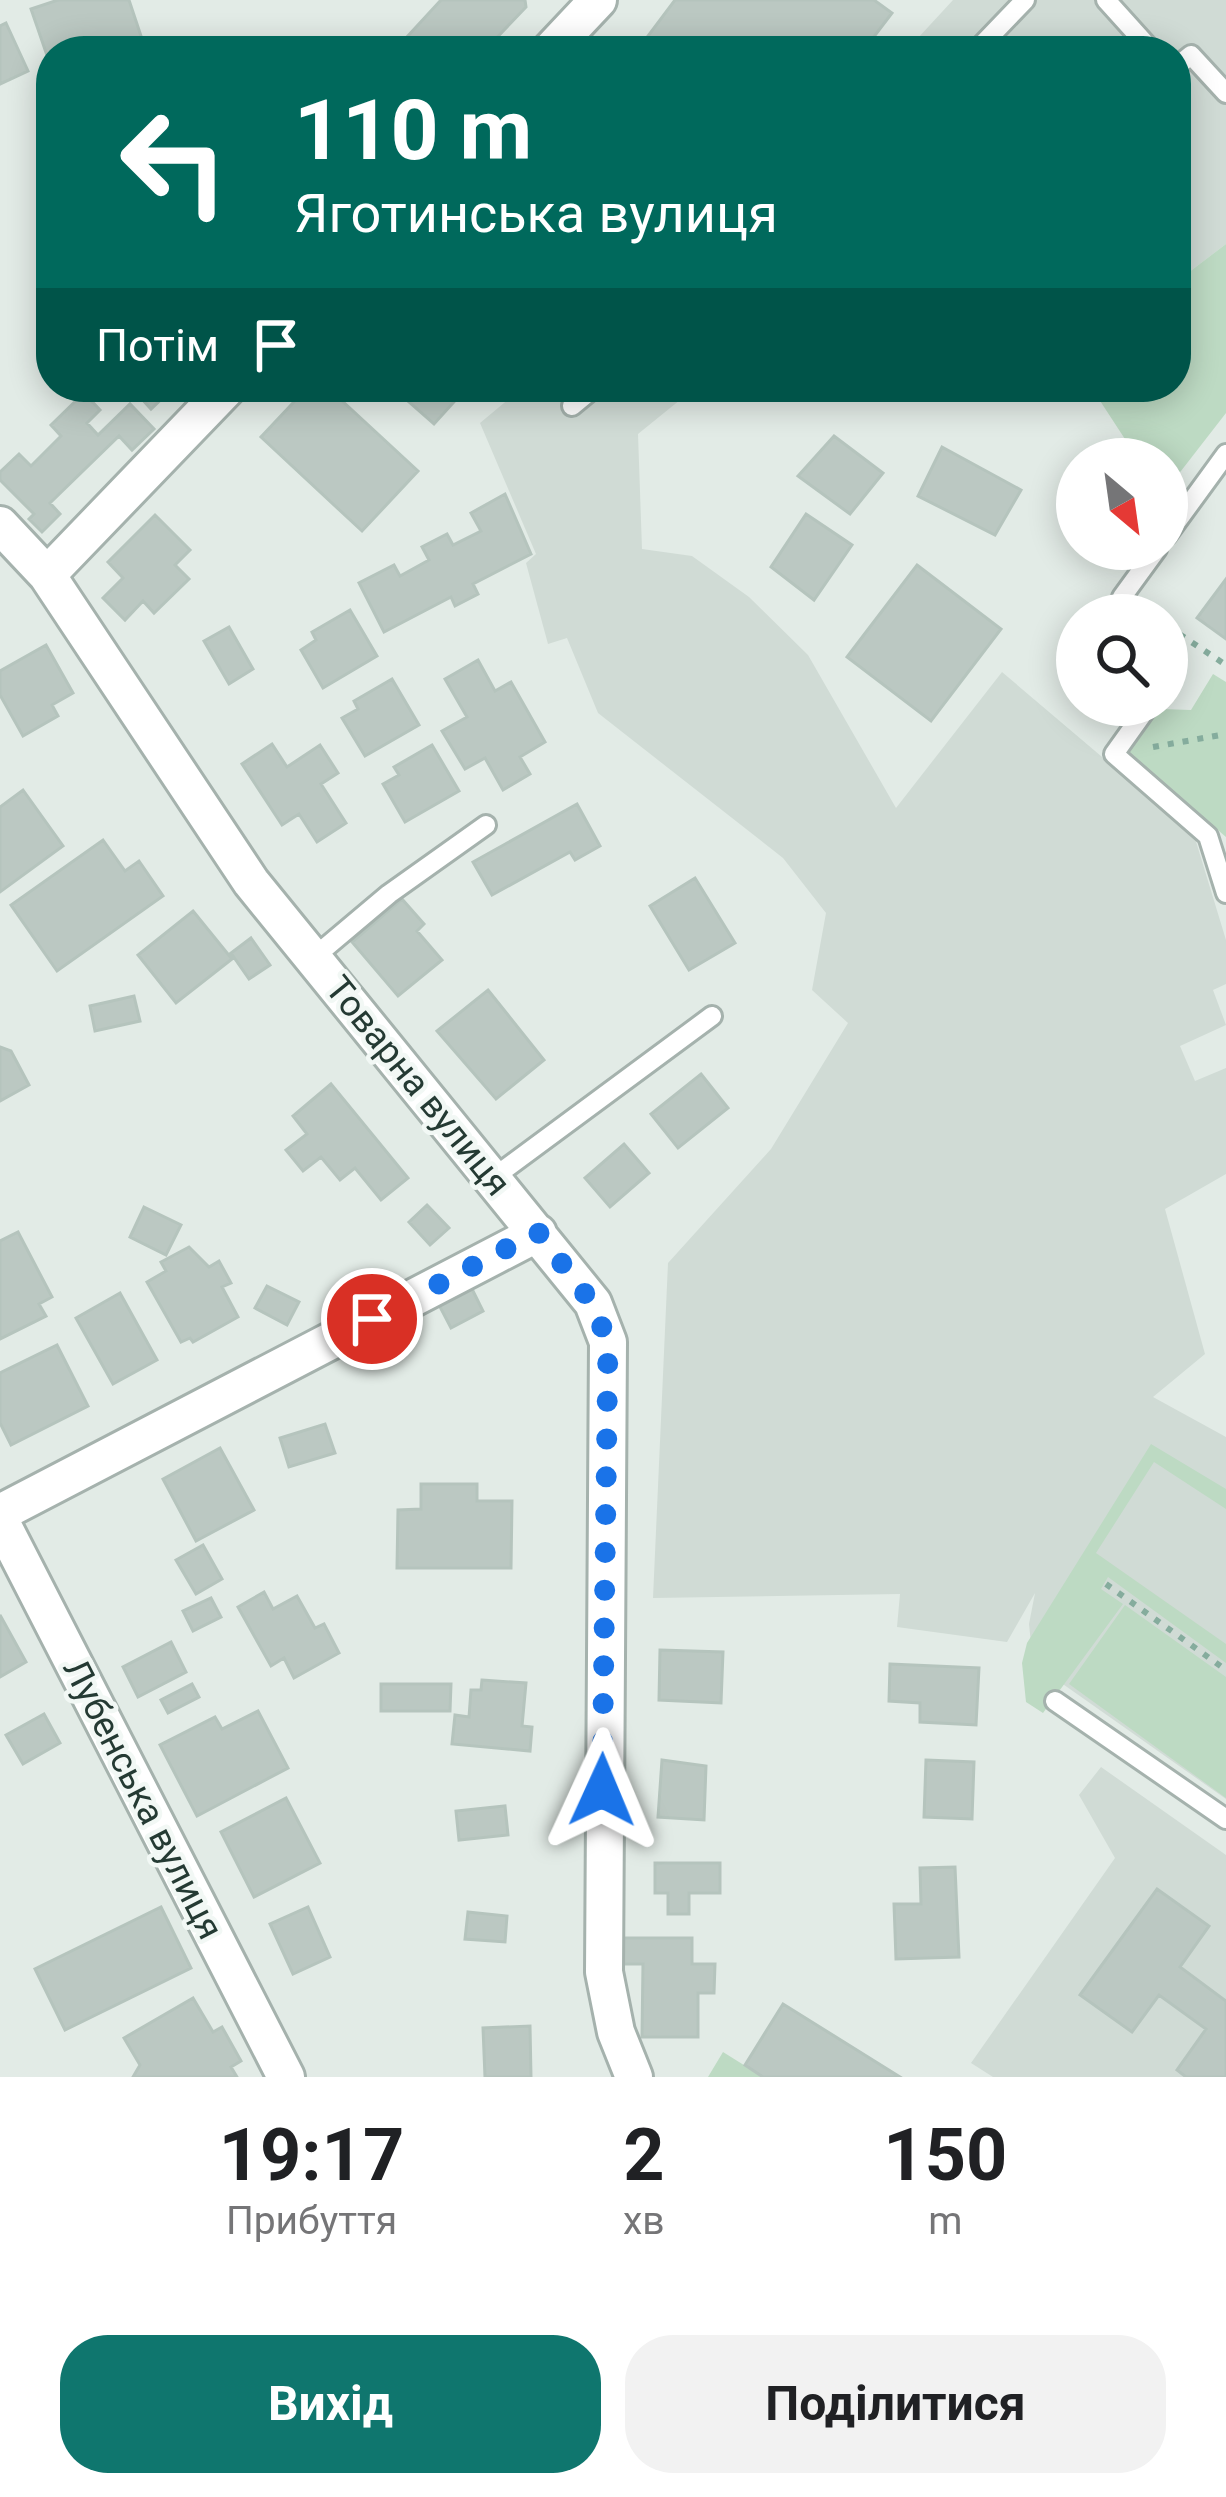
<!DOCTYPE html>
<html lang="uk">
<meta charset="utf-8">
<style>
body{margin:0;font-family:Roboto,sans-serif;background:#f2f2f2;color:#202124;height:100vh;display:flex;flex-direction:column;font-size:45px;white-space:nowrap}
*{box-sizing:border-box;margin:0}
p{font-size:39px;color:#757577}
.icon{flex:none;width:66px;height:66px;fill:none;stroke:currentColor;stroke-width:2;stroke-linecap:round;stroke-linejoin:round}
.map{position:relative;height:2077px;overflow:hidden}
.panel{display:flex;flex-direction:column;background:#fff;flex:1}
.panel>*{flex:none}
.guide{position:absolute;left:36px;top:36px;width:1155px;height:366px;border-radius:48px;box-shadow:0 6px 30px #0003;background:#00695c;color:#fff;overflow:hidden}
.needle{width:78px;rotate:151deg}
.controls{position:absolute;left:1056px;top:438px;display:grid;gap:24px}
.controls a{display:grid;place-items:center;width:132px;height:132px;border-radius:50%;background:#fff;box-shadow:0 6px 30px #0003;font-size:60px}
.pin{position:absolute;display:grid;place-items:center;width:102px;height:102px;color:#fff;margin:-51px;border:6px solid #fff;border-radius:50%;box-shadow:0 3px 12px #0007}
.me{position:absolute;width:132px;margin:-66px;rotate:1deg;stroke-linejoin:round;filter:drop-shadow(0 0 9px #0008)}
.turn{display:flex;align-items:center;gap:42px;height:252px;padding:0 60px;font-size:54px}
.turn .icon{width:156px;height:156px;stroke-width:2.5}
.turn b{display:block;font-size:84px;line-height:102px}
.then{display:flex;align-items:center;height:114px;padding:0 60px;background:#0003;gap:24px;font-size:45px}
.eta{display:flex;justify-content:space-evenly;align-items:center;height:204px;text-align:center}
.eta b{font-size:72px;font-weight:700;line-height:84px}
.action{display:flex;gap:24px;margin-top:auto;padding:24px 60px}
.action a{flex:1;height:138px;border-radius:48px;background:#0f766e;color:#fff;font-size:48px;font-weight:700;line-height:138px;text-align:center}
.action a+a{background:#f2f2f2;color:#202124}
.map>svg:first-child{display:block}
.built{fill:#d0dbd5}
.green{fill:#bddac3}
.building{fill:#bbc8c2;stroke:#b5c4bd;stroke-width:3}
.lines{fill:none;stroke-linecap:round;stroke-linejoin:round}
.lane-casing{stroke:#a5b2ad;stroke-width:24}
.street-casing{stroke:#a5b2ad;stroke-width:42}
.path{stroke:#85ac9d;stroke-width:6;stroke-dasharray:6 9;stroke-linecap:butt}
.lane{stroke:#fff;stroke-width:18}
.street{stroke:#fff;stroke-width:36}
.route{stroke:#1a73e8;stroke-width:21;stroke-dasharray:0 37.8}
.labels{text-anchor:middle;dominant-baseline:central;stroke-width:9;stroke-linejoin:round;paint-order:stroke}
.street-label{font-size:36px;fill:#243a33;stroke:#f2f8f5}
</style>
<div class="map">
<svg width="1226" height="2077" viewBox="0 0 1226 2077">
<rect width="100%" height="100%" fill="#e2ebe6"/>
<path class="built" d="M953,0H1226V244L1176,282V51H906Z
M523,387H696L638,434L642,549L692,556L749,597L808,655L896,808L1002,672L1194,835L1226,940V984L1213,990L1226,1025L1180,1046L1195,1081L1226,1068V1174L1165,1209L1205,1354L1153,1397L1226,1437V1799L1033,1663L1029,1624L1035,1593L1007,1642L897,1627L900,1594L653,1598L668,1263L771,1149L848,1023L812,990L826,913L783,858L598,713L567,638L548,644L526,563L536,554L480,423Z
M1101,1767L1226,1855V2077H993L971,2063L1115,1858L1079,1795Z"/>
<path class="green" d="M1226,244V413L1167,489V459H1138L1091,387H1176V282Z
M1213,674L1226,682V837L1126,751L1161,709L1191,710Z
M1151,1444L1226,1489V1509L1154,1462L1096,1553L1226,1644V1663L1108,1577L1101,1589L1123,1604L1043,1713L1026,1702L1022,1663L1027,1643Z
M1125,1605L1226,1677V1798L1069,1684Z
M723,2052L763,2077H708Z"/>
<path class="building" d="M58,0H129L146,51H51V67L31,9Z
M441,0H525L526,7L484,51H394Z
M675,0H874L892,13L863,51H758L752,46L748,51H667L648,36Z
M6,23L28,71L0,84V26Z
M131,387H174L151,409Z
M308,387H327L418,471L362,531L261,437Z
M392,387H457L463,392L434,424Z
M84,393L100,410L87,423L98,435L130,404L154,429L132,450L119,436L50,503L60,514L42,532L29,519L34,514L0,480V472L19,454L31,466L61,436L51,425Z
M834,436L883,473L850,514L798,476Z
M942,447L1021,490L995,535L918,496Z
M505,494L531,554L473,584L478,594L455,606L451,597L384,632L359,583L394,565L400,576L429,560L422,547L447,534L453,545L481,531L471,513Z
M806,514L852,545L814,600L771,567Z
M155,515L190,550L175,565L189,579L154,613L143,601L125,620L103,598L123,578L108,562Z
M917,565L1001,629L931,721L847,657Z
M1226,579V639L1197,618Z
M350,610L377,656L323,688L301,650L316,640L312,632Z
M229,627L253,669L229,684L204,641Z
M46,645L73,693L52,705L58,716L23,736L0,695V671Z
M478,660L495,691L511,682L545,742L520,757L530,774L503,790L485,758L465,769L442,731L467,717L445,679Z
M392,679L419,725L365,756L342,718L358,709L354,701Z
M272,744L287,767L320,745L338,773L321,784L346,823L317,842L299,814L282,825L242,764Z
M432,745L459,791L405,822L383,784L399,775L394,767Z
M23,790L63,846L0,892V807Z
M577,804L600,846L575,860L570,852L492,895L473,862Z
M103,840L125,871L139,861L163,896L57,971L11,905Z
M695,878L735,943L689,970L650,906Z
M402,899L424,924L417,931L442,960L398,996L352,942Z
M193,911L232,959L176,1003L138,955Z
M251,938L270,965L249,979L231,953Z
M488,990L544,1060L496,1099L437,1031Z
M134,996L140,1021L95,1031L90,1006Z
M0,1047L11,1051L29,1085L0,1101Z
M701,1074L728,1108L678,1148L651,1114Z
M331,1084L408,1178L381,1200L355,1168L340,1180L321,1157L303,1171L286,1150L307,1134L293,1116Z
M624,1144L649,1173L610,1207L585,1178Z
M427,1205L449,1228L430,1245L409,1222Z
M144,1207L181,1225L166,1255L130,1237Z
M18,1232L52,1297L39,1304L46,1316L0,1339V1241Z
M189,1247L209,1267L219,1261L231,1283L222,1287L238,1317L193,1342L190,1338L181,1342L147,1282L166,1271L161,1262Z
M267,1286L299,1302L287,1325L255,1308Z
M472,1289L483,1311L451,1328L439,1305Z
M120,1293L157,1360L113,1384L76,1318Z
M57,1345L88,1406L11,1445L0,1423V1373Z
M325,1424L335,1453L289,1467L280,1438Z
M220,1448L254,1510L196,1541L163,1479Z
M421,1484H477V1501H512L511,1568H397L398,1510L421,1509Z
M203,1545L222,1579L196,1594L176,1560Z
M264,1592L273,1609L297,1596L315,1628L324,1624L339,1653L294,1678L284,1658L271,1666L238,1607Z
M211,1598L221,1617L193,1631L183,1611Z
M0,1615L26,1662L0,1677Z
M171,1642L186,1672L138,1697L123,1667Z
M660,1650L723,1652L721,1703L659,1700Z
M890,1664L979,1668L976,1725L920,1722V1703L889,1701Z
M482,1680L526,1683L522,1726L532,1727L530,1751L452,1744L455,1715L469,1717L471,1690H481Z
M192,1684L199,1697L168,1713L161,1700Z
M381,1684H451L450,1711H381Z
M258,1711L288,1768L197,1816L160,1745L215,1717L222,1729Z
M44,1714L60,1743L23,1764L6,1735Z
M662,1760L706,1766L704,1820L658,1817Z
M926,1760L974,1762L972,1819L924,1817Z
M286,1798L320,1863L254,1897L221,1832Z
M505,1806L508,1835L459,1840L456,1811Z
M655,1863H720V1893H689V1914H668V1893H655Z
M955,1867L959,1957L896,1959L894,1904H921L920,1868Z
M1157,1889L1209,1926L1180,1967L1226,2001V2077H1186L1177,2070L1206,2029L1159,1995L1132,2032L1080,1995Z
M161,1907L191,1968L65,2030L35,1969Z
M308,1907L330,1957L293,1974L270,1924Z
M468,1912L507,1916L505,1942L465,1939Z
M623,1938H692V1964H715L714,1993H698V2037H642L643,1964H623Z
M193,1998L213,2032L222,2027L241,2061L231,2067L237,2077H133L140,2065L124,2038Z
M783,2004L900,2077H763L745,2065Z
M530,2026L531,2077H485L483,2028Z"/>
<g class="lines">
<g class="lane-casing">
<path id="lane" d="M1106,0L1152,51
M976,51L1025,0
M1176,67L1191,55L1226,93
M572,406L595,387
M1167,535L1226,454
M1127,615L1122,597L1157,549
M1149,705L1114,754L1208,836L1226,893
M313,958L389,894L486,825
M493,1178L712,1016
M1055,1701L1226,1819"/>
</g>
<g class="street-casing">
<path id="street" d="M550,51L598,0
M0,525L47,575L251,882L593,1303L608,1342L604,1972L616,2032L634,2077
M47,575L228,387
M0,1513L538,1233
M0,1520L286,2077"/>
</g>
<path class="path" d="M1167,626L1226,665
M1153,747L1226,734
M1106,1584L1226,1670"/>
<use href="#lane" class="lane"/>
<use href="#street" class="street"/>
</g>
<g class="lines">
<path class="route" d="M372,1319L538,1232L592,1303L608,1342L602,1790"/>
</g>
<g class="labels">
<g class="street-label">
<text transform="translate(418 1086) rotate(51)">Товарна вулиця</text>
<text transform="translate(143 1799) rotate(63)">Лубенська вулиця</text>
</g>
</g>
</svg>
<div class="controls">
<a><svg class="needle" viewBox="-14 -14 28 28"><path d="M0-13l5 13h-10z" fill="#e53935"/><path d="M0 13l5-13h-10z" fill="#757577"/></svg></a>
<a><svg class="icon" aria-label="search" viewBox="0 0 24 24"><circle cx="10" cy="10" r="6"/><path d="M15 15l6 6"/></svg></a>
</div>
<div class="pin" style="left:372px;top:1319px;background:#d93025"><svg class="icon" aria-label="arrive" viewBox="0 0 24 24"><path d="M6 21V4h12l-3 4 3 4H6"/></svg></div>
<svg class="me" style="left:602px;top:1790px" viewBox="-20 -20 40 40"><path d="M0-17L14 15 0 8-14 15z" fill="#1a73e8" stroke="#fff" stroke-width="4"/></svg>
<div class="guide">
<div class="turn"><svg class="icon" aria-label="left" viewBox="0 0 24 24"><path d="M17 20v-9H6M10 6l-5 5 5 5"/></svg><div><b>110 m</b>Яготинська вулиця</div></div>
<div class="then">Потім<svg class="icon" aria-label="arrive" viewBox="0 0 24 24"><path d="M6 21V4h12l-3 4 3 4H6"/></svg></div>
</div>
</div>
<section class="panel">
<div class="eta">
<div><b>19:17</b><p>Прибуття</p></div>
<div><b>2</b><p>хв</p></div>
<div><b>150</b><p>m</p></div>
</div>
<div class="action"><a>Вихід</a><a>Поділитися</a></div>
</section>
